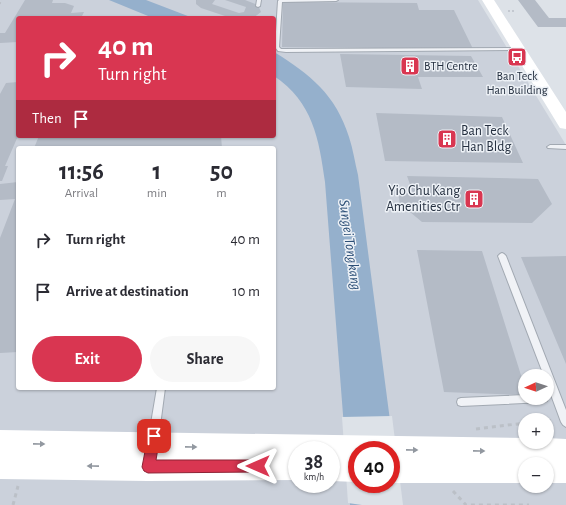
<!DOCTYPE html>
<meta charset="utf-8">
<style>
body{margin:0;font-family:"Alegreya Sans",sans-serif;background:#f7f7f7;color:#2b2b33;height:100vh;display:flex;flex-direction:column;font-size:15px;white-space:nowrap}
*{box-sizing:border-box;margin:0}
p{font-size:13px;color:#7c7c81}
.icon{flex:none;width:22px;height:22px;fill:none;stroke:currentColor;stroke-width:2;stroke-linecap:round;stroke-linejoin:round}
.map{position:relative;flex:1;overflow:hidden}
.sheet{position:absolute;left:16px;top:146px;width:260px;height:244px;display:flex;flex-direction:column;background:#fff;border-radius:4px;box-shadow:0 1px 3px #0004}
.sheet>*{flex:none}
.banner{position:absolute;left:16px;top:16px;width:260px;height:122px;border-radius:4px;box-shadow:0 1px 3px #0004;background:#d93651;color:#fff;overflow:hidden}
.needle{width:26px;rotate:267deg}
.buttons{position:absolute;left:518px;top:369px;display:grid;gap:8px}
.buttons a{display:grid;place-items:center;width:36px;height:36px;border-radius:50%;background:#fff;box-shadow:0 1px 3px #0004;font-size:20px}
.speed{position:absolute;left:288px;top:441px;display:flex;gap:8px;font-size:20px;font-weight:700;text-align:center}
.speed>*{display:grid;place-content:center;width:52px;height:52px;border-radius:50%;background:#fff;box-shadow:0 1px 3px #0004;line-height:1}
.speed small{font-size:10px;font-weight:400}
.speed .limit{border:6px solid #d22;background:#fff;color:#111}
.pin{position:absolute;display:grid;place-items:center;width:34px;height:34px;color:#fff;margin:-17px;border-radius:8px;box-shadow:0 2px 6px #0006}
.me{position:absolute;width:44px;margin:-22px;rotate:270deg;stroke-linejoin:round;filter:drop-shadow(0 0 3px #0008)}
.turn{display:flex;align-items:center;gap:14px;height:84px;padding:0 16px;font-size:18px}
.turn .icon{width:52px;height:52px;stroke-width:2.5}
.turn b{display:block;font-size:28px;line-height:34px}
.then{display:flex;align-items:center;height:38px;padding:0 16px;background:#0003;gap:8px;font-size:15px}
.eta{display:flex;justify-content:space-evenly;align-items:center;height:68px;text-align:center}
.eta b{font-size:24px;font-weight:700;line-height:28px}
.button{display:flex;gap:8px;margin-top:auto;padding:8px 16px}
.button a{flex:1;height:46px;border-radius:24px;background:#d93651;color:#fff;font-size:16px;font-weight:700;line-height:46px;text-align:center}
.button a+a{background:#f7f7f7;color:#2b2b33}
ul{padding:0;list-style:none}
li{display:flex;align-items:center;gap:12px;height:52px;padding:0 16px}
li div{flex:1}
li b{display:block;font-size:15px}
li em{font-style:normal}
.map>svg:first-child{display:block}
.built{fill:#cbd1db;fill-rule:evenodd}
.water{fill:#95b0cc;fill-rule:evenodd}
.pier{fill:#dde2e8;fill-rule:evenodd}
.building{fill:#b4bbc6}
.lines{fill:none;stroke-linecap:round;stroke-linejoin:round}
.lane-casing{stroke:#a2a9b2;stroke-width:2}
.path-far1{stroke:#bbc0c7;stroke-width:1.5;stroke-dasharray:2 2;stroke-linecap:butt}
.path{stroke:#bbc0c7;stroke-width:3;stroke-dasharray:4 4;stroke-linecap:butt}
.lane{fill:#f0f2f6;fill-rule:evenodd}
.secondary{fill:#fff;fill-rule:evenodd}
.oneway{fill:#9298a0}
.route{fill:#d93651;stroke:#8d2335}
.labels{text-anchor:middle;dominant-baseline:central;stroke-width:3;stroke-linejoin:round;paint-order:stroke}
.far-poi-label{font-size:12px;fill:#253040;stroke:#edf1f6;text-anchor:start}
.poi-label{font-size:14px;fill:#253040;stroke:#edf1f6;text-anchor:start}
.water-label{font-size:15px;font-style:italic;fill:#2c4f77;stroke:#edf1f6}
</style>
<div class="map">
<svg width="566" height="505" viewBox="0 0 566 505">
<rect width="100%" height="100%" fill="#dde2e8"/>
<path class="built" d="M0,0H478L566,145V505H0ZM18,18H274V136H18ZM18,148H274V388H18ZM525,376H547V398H525ZM525,420H547V442H525ZM297,450H331V484H297ZM357,450H391V484H357ZM525,464H547V486H525Z"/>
<path class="water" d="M109,0H146L193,18H153Z
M274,52C310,74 336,95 349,137C353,149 355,163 358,175L401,505H350L325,182C319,139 313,102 274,76ZM357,450H391V484H357Z"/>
<path class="pier" d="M392,416L403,505H362L348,503L342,417ZM357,450H391V484H357Z"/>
<path class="building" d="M25,0H53L52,3H65L74,6L71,13L84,12L81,18H18V42L0,43V33H5Z
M196,0H215L212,4L239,13L244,12L246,7L225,0H245L258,5L261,12L253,18H231L201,8L196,4Z
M518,0H535L549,18H566V27H538Z
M283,2L417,3L419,10H454L473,49L282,47Z
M340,54L471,56L483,77H418L422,89L346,87Z
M18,82V136L5,166H8L2,181H0V94L6,83Z
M376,113L502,117L523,163L385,161Z
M39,136H221L222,148H34Z
M407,176L538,179L552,204L532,223L422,222L410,212L401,210L398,193H413Z
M18,182V352L0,353V238L15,199L0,200V184Z
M417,250L482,251L525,388V395L444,392Z
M566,256V364L521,257Z"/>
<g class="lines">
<g class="lane-casing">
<path id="lane" d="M257,0H261L260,6L258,7L256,6Z
M279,0H338L336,1L282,2L279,47L281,49L519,48L521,49L519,50L286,52L278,51L275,47L278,1Z
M550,145H566V149L548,148L547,147Z
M502,253L504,254L506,256L566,410V427L563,425L561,422L547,384V376H544L498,256L500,254Z
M157,388H165L158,441L156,444L153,446L150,444L148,441Z
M525,395V398H547V395L548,398L547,401L544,402L461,406L458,405L457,402L458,399L461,398Z"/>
</g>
<path class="path-far1" d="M0,4L1,0
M508,11H514"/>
<path class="path" d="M547,421L554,420
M476,429L525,423
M453,491L466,505H529
M13,505L18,486"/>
<use href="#lane" class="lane"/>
<path class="secondary" d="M482,0H494L566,112V129L560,128Z
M0,430L525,438V442H547V438L566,439V483H547V464H525V483H391V450H357V482L331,481V450H297V480L148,481L0,479Z"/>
</g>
<defs><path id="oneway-solid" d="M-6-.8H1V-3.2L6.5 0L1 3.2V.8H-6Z"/></defs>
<g class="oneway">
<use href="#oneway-solid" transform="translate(39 444) rotate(1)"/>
<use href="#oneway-solid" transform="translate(191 447) rotate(1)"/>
<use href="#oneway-solid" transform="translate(412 450) rotate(1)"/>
<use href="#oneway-solid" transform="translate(479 451) rotate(1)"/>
<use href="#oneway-solid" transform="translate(93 466) rotate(-179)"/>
</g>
<path class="route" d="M154,430L158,431L160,436L156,460H258L263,461L264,466L263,470L258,472L148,473L144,471L142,467L148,436L149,431Z"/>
<defs>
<g id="bus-square" transform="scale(1)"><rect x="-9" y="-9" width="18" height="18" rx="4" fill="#d93651" stroke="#edf1f6"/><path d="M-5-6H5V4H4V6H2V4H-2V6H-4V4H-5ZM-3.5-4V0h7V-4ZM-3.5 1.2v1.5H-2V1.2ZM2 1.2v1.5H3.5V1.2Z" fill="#fff"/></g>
<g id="building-square" transform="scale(1)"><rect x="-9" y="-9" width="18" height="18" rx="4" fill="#d93651" stroke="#edf1f6"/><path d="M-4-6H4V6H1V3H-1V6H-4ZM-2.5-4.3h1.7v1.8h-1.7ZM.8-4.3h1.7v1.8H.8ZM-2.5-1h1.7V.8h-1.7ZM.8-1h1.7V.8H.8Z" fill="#fff"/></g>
</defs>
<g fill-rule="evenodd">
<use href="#bus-square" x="517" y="57"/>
<use href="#building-square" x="410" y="66"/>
<use href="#building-square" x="447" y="139"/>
<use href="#building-square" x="474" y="199"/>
</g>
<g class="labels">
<g class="far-poi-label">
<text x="424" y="66">BTH Centre</text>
<text x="517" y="76" text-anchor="middle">Ban Teck<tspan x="517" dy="14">Han Building</tspan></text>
</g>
<g class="poi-label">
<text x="461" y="131">Ban Teck<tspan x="461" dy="16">Han Bldg</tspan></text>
<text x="460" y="191" text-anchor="end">Yio Chu Kang<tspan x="460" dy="16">Amenities Ctr</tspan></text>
</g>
<g class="water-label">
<text transform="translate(350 245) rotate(82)">Sungei Tongkang</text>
</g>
</g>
</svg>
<div class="buttons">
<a><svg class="needle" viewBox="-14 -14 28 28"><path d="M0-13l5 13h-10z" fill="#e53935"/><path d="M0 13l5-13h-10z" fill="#7c7c81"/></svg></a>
<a>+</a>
<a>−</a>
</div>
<div class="speed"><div>38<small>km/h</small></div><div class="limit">40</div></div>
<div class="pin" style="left:154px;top:436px;background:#d93025"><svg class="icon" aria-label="arrive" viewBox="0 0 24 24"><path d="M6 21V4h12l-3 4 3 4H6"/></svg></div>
<svg class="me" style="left:258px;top:466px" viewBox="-20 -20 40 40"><path d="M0-17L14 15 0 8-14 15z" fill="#d93651" stroke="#fff" stroke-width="4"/></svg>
<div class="banner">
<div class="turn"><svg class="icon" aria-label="right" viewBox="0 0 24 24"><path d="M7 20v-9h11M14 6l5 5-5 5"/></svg><div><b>40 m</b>Turn right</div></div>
<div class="then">Then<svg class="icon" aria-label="arrive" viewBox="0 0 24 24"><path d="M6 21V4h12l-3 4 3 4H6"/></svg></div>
</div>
<section class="sheet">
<div class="eta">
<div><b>11:56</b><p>Arrival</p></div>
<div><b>1</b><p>min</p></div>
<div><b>50</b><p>m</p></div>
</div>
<ul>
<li><svg class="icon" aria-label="right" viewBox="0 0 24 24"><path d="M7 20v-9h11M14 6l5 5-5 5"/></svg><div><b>Turn right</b></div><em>40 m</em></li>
<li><svg class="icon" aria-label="arrive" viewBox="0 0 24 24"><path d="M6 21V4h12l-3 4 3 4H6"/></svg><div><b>Arrive at destination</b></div><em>10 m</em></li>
</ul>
<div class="button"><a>Exit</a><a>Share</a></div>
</section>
</div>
